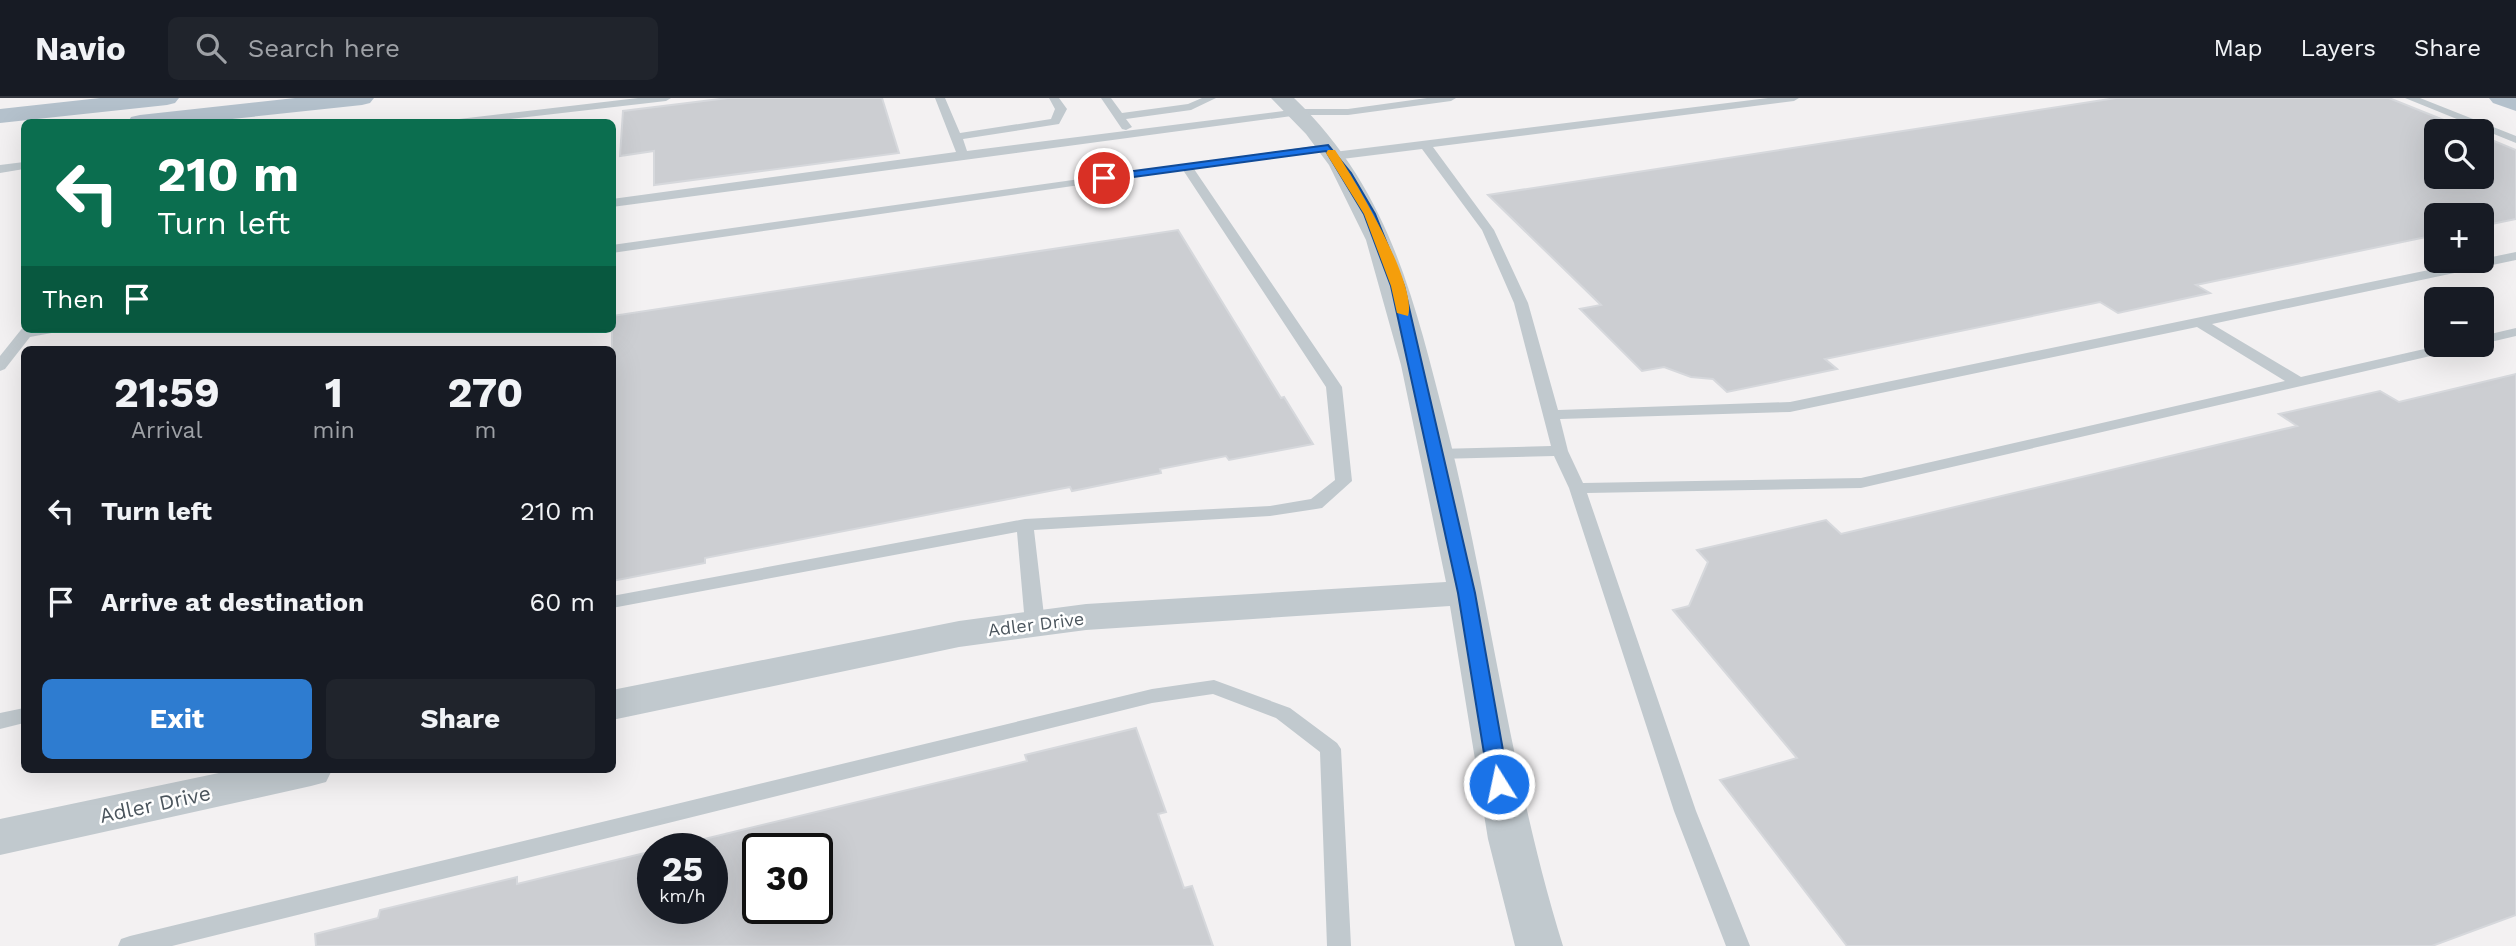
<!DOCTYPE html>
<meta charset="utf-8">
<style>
body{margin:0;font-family:"Work Sans",sans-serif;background:#20242c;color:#f1f3f6;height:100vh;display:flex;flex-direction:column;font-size:26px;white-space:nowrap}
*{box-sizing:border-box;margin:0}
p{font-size:23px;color:#9ea1a6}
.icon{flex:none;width:38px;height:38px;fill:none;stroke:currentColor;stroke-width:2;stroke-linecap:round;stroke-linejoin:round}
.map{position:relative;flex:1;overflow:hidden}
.details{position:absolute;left:21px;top:248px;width:595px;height:427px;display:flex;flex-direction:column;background:#171b24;border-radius:10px;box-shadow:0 7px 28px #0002}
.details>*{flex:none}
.banner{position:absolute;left:21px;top:21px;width:595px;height:214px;border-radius:10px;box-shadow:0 7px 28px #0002;background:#0b6e4f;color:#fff;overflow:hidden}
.fabs{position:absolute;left:2424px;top:21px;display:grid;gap:14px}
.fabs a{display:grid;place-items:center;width:70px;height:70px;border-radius:10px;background:#171b24;box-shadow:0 7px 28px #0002;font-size:35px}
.speed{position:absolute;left:637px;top:735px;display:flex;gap:14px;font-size:35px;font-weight:700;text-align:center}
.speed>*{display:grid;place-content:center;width:91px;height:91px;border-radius:50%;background:#171b24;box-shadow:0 7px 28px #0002;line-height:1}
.speed small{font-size:18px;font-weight:400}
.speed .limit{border:4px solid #111;border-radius:10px;background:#fff;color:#111}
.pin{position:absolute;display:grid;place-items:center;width:60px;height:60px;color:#fff;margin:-30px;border:4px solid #fff;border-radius:50%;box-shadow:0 2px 7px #0007}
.me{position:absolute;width:77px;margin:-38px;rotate:350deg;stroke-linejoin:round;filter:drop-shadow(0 0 5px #0008)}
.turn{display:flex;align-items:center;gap:24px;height:147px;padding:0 21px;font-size:32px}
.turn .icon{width:91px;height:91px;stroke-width:2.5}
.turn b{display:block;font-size:49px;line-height:60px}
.then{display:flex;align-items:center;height:66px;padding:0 21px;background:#0003;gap:14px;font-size:26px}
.eta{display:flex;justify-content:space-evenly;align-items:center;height:119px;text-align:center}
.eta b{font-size:42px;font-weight:700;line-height:49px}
.primary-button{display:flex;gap:14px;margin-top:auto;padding:14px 21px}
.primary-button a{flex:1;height:80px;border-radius:10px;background:#2e7cd0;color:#fff;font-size:28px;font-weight:700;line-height:80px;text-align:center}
.primary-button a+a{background:#20242c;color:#f1f3f6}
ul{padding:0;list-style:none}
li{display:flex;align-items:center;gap:21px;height:91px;padding:0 21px}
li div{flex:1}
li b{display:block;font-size:26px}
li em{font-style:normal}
header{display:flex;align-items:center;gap:42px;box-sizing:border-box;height:98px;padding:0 35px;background:#171b24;border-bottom:2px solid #363941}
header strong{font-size:33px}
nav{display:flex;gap:38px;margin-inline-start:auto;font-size:24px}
.search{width:490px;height:63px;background:#20242c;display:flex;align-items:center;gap:18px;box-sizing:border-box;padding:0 24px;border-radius:10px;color:#9ea1a6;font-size:26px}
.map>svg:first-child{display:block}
.building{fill:#ccced2;stroke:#d6d8dc;stroke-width:2;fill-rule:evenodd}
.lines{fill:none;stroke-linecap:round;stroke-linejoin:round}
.lane{fill:#c1c9ce;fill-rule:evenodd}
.street{fill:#c1c9ce;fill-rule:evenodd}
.primary{fill:#b4c1cc;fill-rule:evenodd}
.route{fill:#1a73e8;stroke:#114b97;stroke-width:2}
.slow{fill:#f59e0b}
.labels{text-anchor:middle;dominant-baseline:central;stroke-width:5;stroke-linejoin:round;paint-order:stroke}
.street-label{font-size:18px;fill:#4b555d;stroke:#fff}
.near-street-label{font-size:21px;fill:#4b555d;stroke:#fff}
</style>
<header>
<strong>Navio</strong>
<div class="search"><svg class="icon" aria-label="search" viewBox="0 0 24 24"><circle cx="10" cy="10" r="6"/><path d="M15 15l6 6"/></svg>Search here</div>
<nav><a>Map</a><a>Layers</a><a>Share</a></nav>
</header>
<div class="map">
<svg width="2516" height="848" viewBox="0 0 2516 848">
<rect width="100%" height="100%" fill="#f3f1f2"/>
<path class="building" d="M728,0H882L899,55L654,87V53L620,58L623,13Z
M2116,0H2389L2471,33H2436V79H2482V38L2516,52V121L2482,128V117H2436V137L2196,187L2210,195L2118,215L2100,204L1825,261L1837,271L1727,294L1713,281L1691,279L1664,269L1642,273L1580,211L1601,207L1488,97Z
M1178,132L1281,300L1284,299L1313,346L1229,362L1226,358L1160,371L1161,375L1072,393L1070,389L705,460V465L612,483V218Z
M2516,276V817L2432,848H1847L1720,682L1797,660L1673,512L1689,508L1708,464L1697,452L1826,422L1841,436L2297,328L2279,316L2380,293L2399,304Z
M1136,630L1166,714L1158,716L1184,790L1192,788L1213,848H316L315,836L378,820L380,812L517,779V786L653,753V810H712V751H663L1027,663L1025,657ZM758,751H817V810H758Z"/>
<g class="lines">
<path class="lane" d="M638,0H671L666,3L484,24H453L459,21Z
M935,0H945L960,35L1051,21L1055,11L1049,0H1059L1067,11L1059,26L963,41L967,53L1299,11H1348L1427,0H1456L1451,3L1348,17H1299L612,109V101L956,54Z
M1101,0H1111L1122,15L1188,6L1202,0H1216L1191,12L1126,21L1132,29L1126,32L1122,31Z
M1768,0H1799L1794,3L1433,49L1494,132L1528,205L1558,312L1790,304L2516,154V162L2212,226L2301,279L2442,247H2467L2465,250L1861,390L1587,395L1696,713L1750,848H1726L1674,713L1569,390L1554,358L1437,361L1429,356L1437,351L1551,348L1514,205L1482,132L1422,51L1334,62L1328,58L1334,54ZM2197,229L2285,283L1861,380L1583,385L1568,353L1560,321L1790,314Z
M2405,0H2420L2516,38V45Z
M1328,46L1332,48V52L1194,71L1342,289L1352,383L1322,410L1316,411L1270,418L1034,432L1045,526L1042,531H1028L1025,526L1017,434L612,510V498L1025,421L1270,408L1311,401L1335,382L1326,289L1183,72L612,155V147Z
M24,64V71L0,75V67Z
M24,228V231H59L57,234L30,239L5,271L0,273V258Z
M2516,230V238L2482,246V238Z
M1214,582L1290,610L1337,645L1341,651L1351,848H1327L1320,654L1276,620L1213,596L1152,605L172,848H118L121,841L130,838L1152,591Z
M24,610V625L0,631V615Z"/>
<path class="street" d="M1271,0H1294C1390,92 1414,202 1446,326C1490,499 1510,678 1563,848H1515L1488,741L1450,508L1086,532L959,549L612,622V592L959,523L1086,506L1446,484L1401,267L1366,142L1329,67L1306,36Z
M233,672H332L326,684L311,688L0,757V721Z"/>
<path class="primary" d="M100,0H179L175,5L167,7L0,25V11Z
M295,0H374L370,5L362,7L204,24H128L131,19L140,17Z
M2489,0H2516V13L2493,5Z"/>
</g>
<path class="route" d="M1328,47L1351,75L1375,116L1404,188L1475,495L1509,686L1506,691H1492L1489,686L1458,495L1391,188L1364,116L1326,53L1104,83L1099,80L1104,77Z"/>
<path class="slow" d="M1328,52H1335C1354,81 1418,186 1408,218L1397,215L1391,188L1364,116L1326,55Z"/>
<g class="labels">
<g class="street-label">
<text transform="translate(1036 526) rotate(-7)">Adler Drive</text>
</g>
<g class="near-street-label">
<text transform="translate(155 706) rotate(-12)">Adler Drive</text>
</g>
</g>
</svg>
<div class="fabs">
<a><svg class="icon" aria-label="search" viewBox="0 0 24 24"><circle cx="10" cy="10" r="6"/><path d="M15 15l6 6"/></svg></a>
<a>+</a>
<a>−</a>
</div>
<div class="speed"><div>25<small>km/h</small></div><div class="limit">30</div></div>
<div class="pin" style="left:1104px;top:80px;background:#d93025"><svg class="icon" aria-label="arrive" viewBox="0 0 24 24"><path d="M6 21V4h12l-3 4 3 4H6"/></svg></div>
<svg class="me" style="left:1499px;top:686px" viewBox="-20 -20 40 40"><circle r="17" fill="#1a73e8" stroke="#fff" stroke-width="3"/><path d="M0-11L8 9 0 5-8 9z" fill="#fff"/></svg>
<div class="banner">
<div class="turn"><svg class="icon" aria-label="left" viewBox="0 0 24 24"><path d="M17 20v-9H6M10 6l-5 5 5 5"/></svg><div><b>210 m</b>Turn left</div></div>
<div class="then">Then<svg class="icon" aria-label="arrive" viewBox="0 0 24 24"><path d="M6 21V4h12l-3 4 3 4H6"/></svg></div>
</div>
<section class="details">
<div class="eta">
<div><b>21:59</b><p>Arrival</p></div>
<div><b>1</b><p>min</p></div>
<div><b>270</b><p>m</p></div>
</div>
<ul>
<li><svg class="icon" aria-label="left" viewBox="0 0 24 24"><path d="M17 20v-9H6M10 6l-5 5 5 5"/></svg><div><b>Turn left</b></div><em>210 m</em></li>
<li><svg class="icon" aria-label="arrive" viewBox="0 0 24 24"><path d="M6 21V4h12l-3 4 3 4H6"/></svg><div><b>Arrive at destination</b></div><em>60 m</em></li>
</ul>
<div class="primary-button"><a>Exit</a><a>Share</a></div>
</section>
</div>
